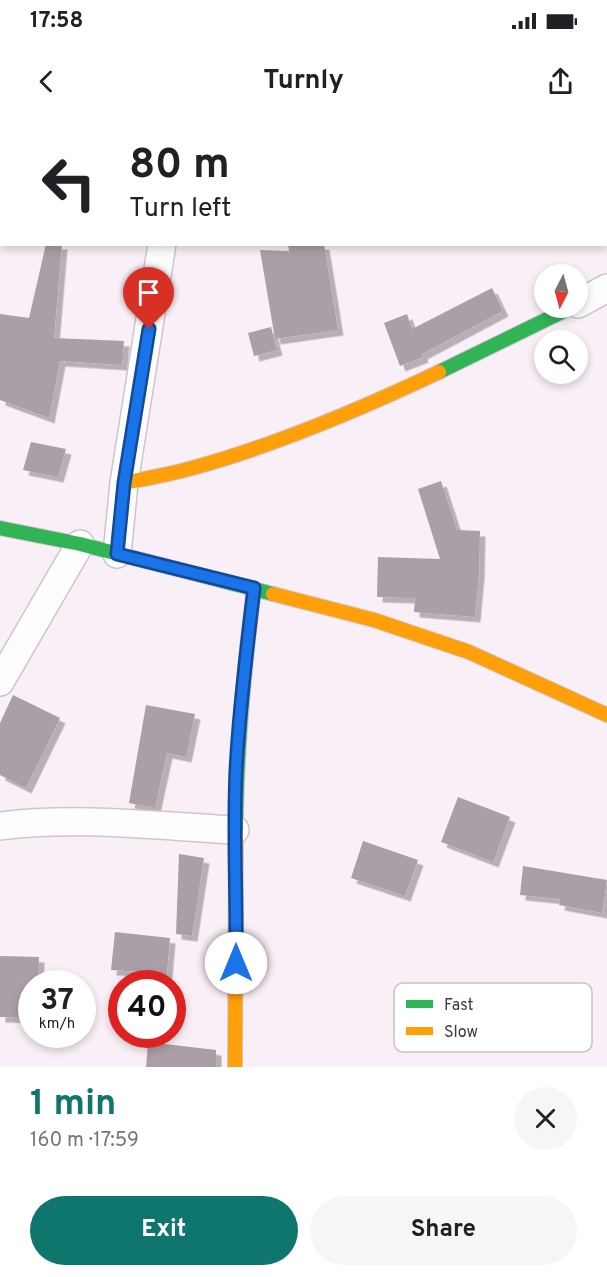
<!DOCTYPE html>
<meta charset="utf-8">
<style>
body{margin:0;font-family:Overpass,sans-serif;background:#f6f6f6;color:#202124;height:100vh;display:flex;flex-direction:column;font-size:22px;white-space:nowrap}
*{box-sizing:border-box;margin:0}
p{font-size:20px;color:#757577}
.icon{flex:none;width:33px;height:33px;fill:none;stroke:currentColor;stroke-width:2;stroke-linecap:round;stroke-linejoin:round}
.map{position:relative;height:947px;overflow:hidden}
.panel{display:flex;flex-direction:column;background:#fff;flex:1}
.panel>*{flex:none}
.hud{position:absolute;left:0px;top:0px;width:608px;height:126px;box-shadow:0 3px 9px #0003;background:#fff;color:#202124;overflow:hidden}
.needle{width:39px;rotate:186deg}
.buttons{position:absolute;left:534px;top:144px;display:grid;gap:12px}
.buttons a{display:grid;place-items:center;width:54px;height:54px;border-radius:50%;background:#fff;box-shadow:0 3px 9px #0003;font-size:30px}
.speed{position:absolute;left:18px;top:850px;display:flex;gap:12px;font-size:30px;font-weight:700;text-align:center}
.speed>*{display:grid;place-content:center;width:78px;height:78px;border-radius:50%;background:#fff;box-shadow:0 3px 9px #0003;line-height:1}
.speed small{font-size:15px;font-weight:400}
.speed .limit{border:9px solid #d22;background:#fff;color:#111}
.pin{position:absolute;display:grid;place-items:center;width:51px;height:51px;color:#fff;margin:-62px -26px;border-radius:50% 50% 50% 0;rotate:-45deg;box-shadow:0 0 6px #0007}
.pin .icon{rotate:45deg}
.me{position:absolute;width:66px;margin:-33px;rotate:0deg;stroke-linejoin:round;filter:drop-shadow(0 0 4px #0008)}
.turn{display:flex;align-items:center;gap:21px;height:126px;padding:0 30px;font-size:27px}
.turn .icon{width:78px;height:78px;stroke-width:2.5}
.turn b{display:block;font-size:42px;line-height:51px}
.round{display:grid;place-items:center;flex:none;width:63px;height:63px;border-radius:32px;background:#f6f6f6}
.headline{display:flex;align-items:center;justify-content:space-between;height:102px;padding:0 30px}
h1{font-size:36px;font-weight:700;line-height:45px;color:#0f766e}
.cta{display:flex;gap:12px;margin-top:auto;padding:12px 30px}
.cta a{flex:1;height:69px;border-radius:36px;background:#0f766e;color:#fff;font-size:24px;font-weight:700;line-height:69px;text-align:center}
.cta a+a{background:#f6f6f6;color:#202124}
.status{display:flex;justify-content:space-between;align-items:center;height:42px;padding:0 30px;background:#fff;direction:ltr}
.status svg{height:16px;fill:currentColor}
header{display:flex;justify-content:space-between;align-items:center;height:78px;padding:0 30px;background:#fff;font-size:27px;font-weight:700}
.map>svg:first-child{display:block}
.building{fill:#ab9fa7;filter:url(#shadow)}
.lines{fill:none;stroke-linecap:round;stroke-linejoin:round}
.street-casing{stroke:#cec5cb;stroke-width:30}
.fast-casing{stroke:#cec5cb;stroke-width:16}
.slow-casing{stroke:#cec5cb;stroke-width:16}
.street{stroke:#fefdfe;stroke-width:27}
.fast{stroke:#30b455;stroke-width:14}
.slow{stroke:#ff9f0a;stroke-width:14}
.route-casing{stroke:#114b97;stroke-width:15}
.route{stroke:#1a73e8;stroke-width:10}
.key{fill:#fff;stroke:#c6c3c5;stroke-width:1.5}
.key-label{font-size:16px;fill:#40373d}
</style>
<div class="status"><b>17:58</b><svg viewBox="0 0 49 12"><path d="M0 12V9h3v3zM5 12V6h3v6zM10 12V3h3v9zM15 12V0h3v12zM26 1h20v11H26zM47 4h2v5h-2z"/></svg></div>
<header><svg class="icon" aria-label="back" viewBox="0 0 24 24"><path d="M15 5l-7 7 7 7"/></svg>Turnly<svg class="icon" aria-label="share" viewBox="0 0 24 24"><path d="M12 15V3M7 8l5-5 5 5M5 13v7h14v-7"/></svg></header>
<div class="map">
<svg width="607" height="947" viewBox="0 0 607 947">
<defs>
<filter id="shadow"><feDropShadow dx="5.5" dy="5.5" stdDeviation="0" flood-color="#0004"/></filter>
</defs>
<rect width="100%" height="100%" fill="#f9eff6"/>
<path class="building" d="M46,124H62L54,218L124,221L122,245L60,241L49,298L0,280V194L29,198Z
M288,124H324L338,210L275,219L260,130L289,131Z
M492,168L503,191L422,234L423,237L400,246L384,203L407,194L412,209Z
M271,207L277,230L254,236L248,213Z
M31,322L66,329L58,357L23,350Z
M441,361L457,410L480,411L479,453L475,497L414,492L415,478L377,477L378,437L440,439L418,369Z
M13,575L60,598L26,668L0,655V603Z
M146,585L195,594L186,637L167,633L155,688L129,683Z
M458,677L510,697L493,742L441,722Z
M363,721L418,740L405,776L351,758Z
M179,734L204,738L192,816L176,814Z
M523,746L607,760L602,793L559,785L560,779L520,775Z
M115,812L170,818L166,864H142L143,852L111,850Z
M0,836L39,837L38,864H32V898L0,897Z
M148,922L216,930V947H146Z"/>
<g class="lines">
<g class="street-casing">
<path id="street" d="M180,2L181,0
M578,184L607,168
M117,434L124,363L162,124
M0,562L80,424
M0,706C76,696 158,706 235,710"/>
</g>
<g class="fast-casing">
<path id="fast" d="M439,252L570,188
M0,408L80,424L273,474
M236,712C236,630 244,549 254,468"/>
</g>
<g class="slow-casing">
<path id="slow" d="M124,363C148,358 172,354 196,347C279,324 361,289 439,252
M273,474L374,500L469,532L607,595
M235,947L236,712"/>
</g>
<use href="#street" class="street"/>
<use href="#fast" class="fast"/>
<use href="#slow" class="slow"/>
</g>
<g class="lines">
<g class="route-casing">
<path id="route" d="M149,209L124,363L117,434L254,468C247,529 239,589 236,651C233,715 237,779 236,843"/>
</g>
<use href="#route" class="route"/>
</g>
<rect x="394" y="863" width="198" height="69" rx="9" class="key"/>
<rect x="406" y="880" width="27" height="8" fill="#30b455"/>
<rect x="406" y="907" width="27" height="8" fill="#ff9f0a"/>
<g class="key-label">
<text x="444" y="890">Fast</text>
<text x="444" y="917">Slow</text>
</g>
</svg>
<div class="buttons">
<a><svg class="needle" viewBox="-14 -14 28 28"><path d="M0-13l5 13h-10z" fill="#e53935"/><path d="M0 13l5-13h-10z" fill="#757577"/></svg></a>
<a><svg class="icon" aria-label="search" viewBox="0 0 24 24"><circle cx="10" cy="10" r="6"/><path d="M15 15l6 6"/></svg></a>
</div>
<div class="speed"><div>37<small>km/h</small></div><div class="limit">40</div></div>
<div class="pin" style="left:149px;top:209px;background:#d93025"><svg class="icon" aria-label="arrive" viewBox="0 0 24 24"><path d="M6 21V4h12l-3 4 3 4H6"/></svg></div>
<svg class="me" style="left:236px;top:843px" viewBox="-20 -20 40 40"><circle r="19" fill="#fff"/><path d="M0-13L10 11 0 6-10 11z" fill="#1a73e8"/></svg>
<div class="hud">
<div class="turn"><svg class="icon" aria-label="left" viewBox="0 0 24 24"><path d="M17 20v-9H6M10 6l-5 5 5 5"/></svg><div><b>80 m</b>Turn left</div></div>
</div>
</div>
<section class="panel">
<div class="headline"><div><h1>1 min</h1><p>160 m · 17:59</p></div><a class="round"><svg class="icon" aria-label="close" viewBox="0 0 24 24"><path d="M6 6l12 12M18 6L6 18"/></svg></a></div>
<div class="cta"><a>Exit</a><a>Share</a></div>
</section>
